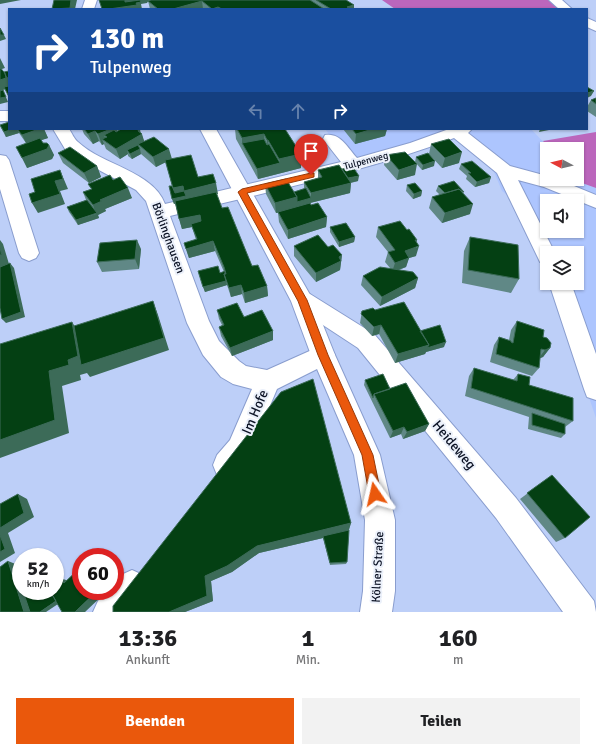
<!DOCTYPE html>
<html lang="de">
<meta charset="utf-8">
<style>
body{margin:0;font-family:Signika,sans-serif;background:#f2f2f2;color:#202124;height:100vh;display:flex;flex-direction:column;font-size:15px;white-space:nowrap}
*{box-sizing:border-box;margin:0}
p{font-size:13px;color:#757577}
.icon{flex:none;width:22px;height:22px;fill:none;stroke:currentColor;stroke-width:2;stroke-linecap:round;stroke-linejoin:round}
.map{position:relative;height:612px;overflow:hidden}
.sheet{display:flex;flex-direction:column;background:#fff;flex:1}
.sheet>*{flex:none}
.top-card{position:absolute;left:8px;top:8px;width:580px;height:122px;border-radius:0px;box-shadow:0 1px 3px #0004;background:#1a4fa0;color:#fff;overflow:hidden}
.needle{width:26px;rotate:277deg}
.buttons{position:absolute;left:540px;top:142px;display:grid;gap:8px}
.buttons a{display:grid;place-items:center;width:44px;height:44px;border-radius:0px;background:#fff;box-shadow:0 1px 3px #0004;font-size:20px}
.speed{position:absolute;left:12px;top:548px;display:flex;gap:8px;font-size:20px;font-weight:700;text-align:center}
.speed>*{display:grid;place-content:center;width:52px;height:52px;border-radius:50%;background:#fff;box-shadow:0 1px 3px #0004;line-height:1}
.speed small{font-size:10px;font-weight:400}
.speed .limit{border:6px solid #d22;background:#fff;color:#111}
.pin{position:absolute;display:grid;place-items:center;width:34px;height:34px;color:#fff;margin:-41px -17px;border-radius:50% 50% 50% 0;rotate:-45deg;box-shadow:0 0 4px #0007}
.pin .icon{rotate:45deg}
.me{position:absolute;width:44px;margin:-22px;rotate:349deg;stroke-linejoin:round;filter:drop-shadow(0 0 3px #0008)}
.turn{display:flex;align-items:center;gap:14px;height:84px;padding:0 16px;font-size:18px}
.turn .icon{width:52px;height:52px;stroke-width:2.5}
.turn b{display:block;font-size:28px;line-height:34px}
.lanes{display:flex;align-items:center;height:38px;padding:0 16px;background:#0003;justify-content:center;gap:20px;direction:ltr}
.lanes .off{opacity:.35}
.eta{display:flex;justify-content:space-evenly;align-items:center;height:68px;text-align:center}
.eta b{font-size:24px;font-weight:700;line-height:28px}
.action{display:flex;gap:8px;margin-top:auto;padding:8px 16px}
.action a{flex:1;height:46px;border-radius:0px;background:#ea580c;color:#fff;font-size:16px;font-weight:700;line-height:46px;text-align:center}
.action a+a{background:#f2f2f2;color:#202124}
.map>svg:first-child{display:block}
.built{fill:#adc5fe;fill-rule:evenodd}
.forest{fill:#bb66bc}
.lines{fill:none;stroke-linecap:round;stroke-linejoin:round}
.minor-casing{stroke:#899dce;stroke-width:2}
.major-casing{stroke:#899dce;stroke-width:2}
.minor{fill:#fff;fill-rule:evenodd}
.major{fill:#fff;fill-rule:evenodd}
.wall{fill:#608886}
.shaded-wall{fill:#3c6b58}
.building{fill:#044013;stroke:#3c6b58}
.route{fill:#ea580c;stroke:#983908}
.labels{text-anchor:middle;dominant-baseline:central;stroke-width:4;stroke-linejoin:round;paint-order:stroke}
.far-street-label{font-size:10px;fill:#0b1224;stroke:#ebf0fa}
.street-label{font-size:12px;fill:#0b1224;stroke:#ebf0fa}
.near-street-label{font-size:14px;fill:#0b1224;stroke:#ebf0fa}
</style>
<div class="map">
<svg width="596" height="612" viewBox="0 0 596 612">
<rect width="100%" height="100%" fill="#bdcff8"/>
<path class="built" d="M325,129H531L550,149H547V179H577V178L582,183L596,188V418L550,283H577V253H547V274L511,198L502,191L494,172L456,136L354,167ZM547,201H577V231H547Z"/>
<path class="forest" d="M382,0H552L562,9H395Z
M596,132V188L582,183L577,178V149H550L543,141Z"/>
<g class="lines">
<g class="minor-casing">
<path id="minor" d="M549,0H562L572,9H559Z
M587,18L596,22V31L587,27Z
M0,111H9V121H0Z
M53,129H69C72,133 74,139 78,142C102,165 153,171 165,204L341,162L323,139L325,135C340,132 348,148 357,158L410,143L449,129H472L468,133L510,166L547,176V179H557L596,195V208L544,187L518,180L555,253H547V265L540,262L497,173L454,138C362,173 265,192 170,216L209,321L219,341L239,361L246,366L267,370L323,345L331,348L335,355L331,362L277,389L248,458L237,475L227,479L217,475L213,465L217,455L230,440L252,389L233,384L221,377L203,355L187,323L146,201L136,190L84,162L65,149Z
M0,155L6,156L9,160L39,253L36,258L29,261L22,258L19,253L0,189Z
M549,283H571L596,354V400L587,397L584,389Z
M302,291L310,294L374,334L516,498L594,601L596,612H563L496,518L358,348L294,306L291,300L294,294Z
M132,570L143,575L148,586L143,597L130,612H93L98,601L106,591H115V581L121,575Z"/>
</g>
<g class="major-casing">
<path id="major" d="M85,0H97L94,9H82Z
M200,129H216L313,300L335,355L380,455L395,520V591L392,612H360L363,591L365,520L354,455L311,355L291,301Z"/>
</g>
<use href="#minor" class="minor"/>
<use href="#major" class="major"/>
</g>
<path class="wall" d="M151,0H346L354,5V9H150L148,1Z
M596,98V117L587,111V107L591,100Z
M0,126L9,129H44L48,138L41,140L43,143L49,145L54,155L52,159L27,168L26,143L19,133L6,137Z
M82,129H117V131L141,133L144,141L198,177L218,194H216L222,208L252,266L267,286L268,296L245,303L242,294L231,297L227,285L205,292L200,276L224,272L215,251L189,258L184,243L196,240L192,227L182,229L175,203L174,204L169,186H172L166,162L156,167L141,154L132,159L128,156V154L120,159L106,149L104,144L102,145L99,141L93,144L84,134Z
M235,129H285L301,168L258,179L236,139Z
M343,129H387L385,136L355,144Z
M431,144L459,163L442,168L429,154Z
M58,153L97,166L101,177L89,183L63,163Z
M386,155L415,175L397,180L384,165Z
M416,157L434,166L422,170L415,162Z
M461,164L491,177L489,183L475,187L466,179L467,176L459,169Z
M342,169L358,181L351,183L350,193L310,203L311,205L327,217L326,227L288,239L279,222L278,213H276L266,194L265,184L294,192L304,189V182L318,178V170Z
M113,180L132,198L105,209L106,211L98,215L99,218L78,225L69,212L67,207L86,200L83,192L91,189L88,184Z
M407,185L422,191L421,196L413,199L406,191Z
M438,186L464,194L470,214L442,223L429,208L432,197L440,195L436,191Z
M330,227L355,237L354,242L339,247L330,232Z
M378,227L416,243V256L409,258L406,267L399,270L418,278L415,288L380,306L361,285L363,276L390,268L385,262L388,252L376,237Z
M470,237L519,279L511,293L462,283L464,251Z
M294,246L328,247L342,255L340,270L316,282L294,256Z
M141,249L139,269L102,272L97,262Z
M217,310L244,317L273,331V340L232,356L221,336L219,327L222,325L219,319Z
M375,310L420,331L444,347L426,352L425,354L395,363L379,334L372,336L360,323L362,311Z
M517,321L543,337L550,348L543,357L540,358L539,368L532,376L490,362L494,345L499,337L509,340L511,330Z
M474,368L513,380L518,374L529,385L573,421L565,427V434L561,438L528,429L529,417L465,396L469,376Z
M365,380L390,389L429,424L425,431L403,439L401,434L390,438L364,385Z
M281,392L351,523L349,530L347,562L346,564L330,565L323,538L259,553L232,572L211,581L213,601L185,612H113Z
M544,481L565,538L556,542L520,499Z"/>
<path class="shaded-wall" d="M0,0H21L0,4Z
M71,0H77L75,9H64Z
M119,0H149L147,3L141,4L142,9H109Z
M202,1L203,9H173Z
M354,5V9H347V7Z
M218,7L219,9H212Z
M0,35H4L6,39L0,41Z
M0,58L5,68L2,69L4,72L0,73Z
M5,73L9,77V88L3,90L8,102L0,104V80Z
M594,91L591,96L587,98V93Z
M13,129H17L19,133L6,137L4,132Z
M39,129H44L48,138L27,145L22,135Z
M110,129H117L118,133L107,137L104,135L107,143L102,139L104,144L102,145L98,134Z
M139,129H140L141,135L142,134L145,144H138L139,148L127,150L128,154L120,159L116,149L138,131Z
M373,129H387L385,136L355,144L356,134Z
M540,129H554L539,132Z
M95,131L99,141L93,144L88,134Z
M264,134L265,149L242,143V138Z
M267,140H268L269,155H268Z
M49,145L54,155L52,159L27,168L22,158Z
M140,149L141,154L132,159L130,154Z
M169,149L172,159L156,167L153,157Z
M462,152L459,163L442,168L445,158Z
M301,154V168L258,179L257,169L280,163L279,159Z
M435,161L434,166L422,170L423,165Z
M417,164L415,175L397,180L399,170Z
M97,166L101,177L89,183L84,173Z
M60,170L68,189L60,191L65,204L38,213L32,203L55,181Z
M359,176L358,181L344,184V179Z
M491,177L489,183L475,187L477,182Z
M216,183L218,194L187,201L184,191Z
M351,183L350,193L310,203L276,213L275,203L297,197L311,198V193Z
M183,186L187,201L174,204L172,199L173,188Z
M128,188L132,198L105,209L106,211L98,215L99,218L78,225L76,220L96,214L93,205L100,200Z
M422,191L421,196L413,199L414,194Z
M473,204L470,214L442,223L445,213Z
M200,215L202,225L182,229L179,219Z
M327,217L326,227L288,239V230Z
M355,237L354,242L339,247V242Z
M0,240L3,244L9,264L0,267Z
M137,240L141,249L139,269L135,259Z
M415,240H417L415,248L419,246L416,256L409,258L406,267L392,272L395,263Z
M213,241L215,251L189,258L186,249Z
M342,255L340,270L316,282V273Z
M10,263L14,268L25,317L6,323L2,319Z
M418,278L415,288L380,306L382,297Z
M226,281L227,285L205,292L203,287Z
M241,285L242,294L231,297L229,288Z
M267,286L268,296L245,303L244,293Z
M153,301L158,315L169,350L90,377L87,373L80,375L81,380L62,386L69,433L0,458V440L49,371L68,360L72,322L83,339Z
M381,325L379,334L372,336L374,327Z
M273,331V340L232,356L230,348Z
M446,342L444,347L426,352L425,354L395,363L398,354L429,345Z
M550,348L543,357L538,359L545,350Z
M429,424L425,431L403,439L407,432Z
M404,427L401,434L390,438L393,431Z
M18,494L27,499L34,517L8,533L15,553L0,562V528Z
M351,523L348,532L323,536V538L259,553L232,572L211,581L213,601L185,612H169L205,576L257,546Z
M8,561L18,565L21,572V591H27L34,612H24Z
M115,574L118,578L115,581Z
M60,578L69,581L64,583Z
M97,591H106L105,592V593L85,612H75Z
M56,601L61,602L46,612H40Z"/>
<path class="building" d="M54,0H71L70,8L52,9Z
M99,0H125V2L140,0L141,2L136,3L137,5L109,9H102Z
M151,0H310L324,9H222L218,7L212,9L202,1L173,9H158L148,1Z
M316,0H346L354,5L347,7L351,9H331Z
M0,28L4,35H0Z
M0,68L5,73L6,78L0,80Z
M9,71V77L7,78L4,72Z
M9,86V97L4,87Z
M587,87L594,91L587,93Z
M3,90L6,97L0,98V91Z
M596,98V104L591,100Z
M9,122V129H13L4,132L0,125Z
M17,129H39L22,135Z
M84,129H111L98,134L95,131L88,134Z
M121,129H139L138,131L142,134L116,149L102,139L107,137L104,135L114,130L116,132Z
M237,129H285L301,154L279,159L268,140H267L264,134L242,138Z
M352,129H373L356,134Z
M154,137L169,149L153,157L138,144Z
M40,138L43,143H47L49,145L47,149L22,158L16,147Z
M264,139L267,145L269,144L280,163L257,169L242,143Z
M449,139L462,152L445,158L431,144Z
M138,145L140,149L130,154L127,150Z
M70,147L97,166L84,173L58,153Z
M405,152L417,164L399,170L386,155Z
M428,153L435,161L423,165L416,157Z
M191,155L198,177L213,174L216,183L184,191L183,186L173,188L165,160Z
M472,161L491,177L477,182L468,173H471L461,164Z
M339,165L351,183L311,193L304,182L322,177L318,170Z
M353,167L359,176L348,178L342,169Z
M60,170L63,179L55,181L60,194L32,203L29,194L35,192L31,179Z
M110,175L113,180L120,177L128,188L100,200L102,201L93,205L83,192L92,189L88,184Z
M286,179L297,197L275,203L265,184Z
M454,181L464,192H463L459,189L445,193L438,186Z
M415,183L422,191L414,194L407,185Z
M169,186H172L175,193L184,191L186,196L172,199Z
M306,188L311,198L297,202V197L294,192Z
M459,189L473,204L445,213L432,197Z
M216,192L222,208L228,207L252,266L258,265L267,286L244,293L241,285L229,288L224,274H226L224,267L213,241L186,249L184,243L197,239L191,224L201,221L200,215L179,219L175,201Z
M87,200L97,213L76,220L67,207Z
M310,203L311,205L318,203L327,217L288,230L278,212Z
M400,221L407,230L409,229L417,240H415L419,246L405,251L409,258L395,263L388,252L395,250L378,227Z
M346,223L355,237L339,242L330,227Z
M318,235L328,247L333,245L342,255L339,257L341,261L316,273L294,246Z
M470,237L518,245L519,279L468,270Z
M137,240L135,259L97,262L100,243Z
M0,248L2,255H0Z
M10,263L21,312L2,319L0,308V267Z
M218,266L220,273L225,271V274H224L226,281L203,287L198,271Z
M380,267L413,272L418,278L382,297L363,276Z
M153,301L164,338L81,365L74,326Z
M404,302L429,345L398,354L381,325L374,327L361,314L362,311L373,308L375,310Z
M237,303L244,317L262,310L273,331L230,348L219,327L224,325L217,310Z
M517,321L544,330L543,337L547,338L551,343L550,348L545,350L541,349L539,368L496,354L499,337L511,341V342L513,343Z
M72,322L78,356L68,360L69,365L49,371L55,420L0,440V344Z
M440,325L446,342L427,348L429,345L420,331Z
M474,368L517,381L518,374L530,377L529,385L573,398V421L471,388Z
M383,374L390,389L374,394L373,398L365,380Z
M313,379L351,523L257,546L227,566L205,576L207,596L169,612H113V606L281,392Z
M406,383L429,424L407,432L404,427L393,431L374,394Z
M532,413L565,424V434L532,425Z
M552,475L590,517L565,538L527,493Z
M18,494L24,513L0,528V504Z
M349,530L347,562L330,563L323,536Z
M0,535L5,549L0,552Z
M8,561L24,612H0V567Z
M81,567V591H97L75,612H62L50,591H55V583L60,578L64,583Z
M23,591H50L56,601L40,612H30Z"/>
<path class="route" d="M311,173H314V177L247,193L307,300L328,355L373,455L381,494L379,498L375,500L371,498L369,494L362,455L318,355L298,301L238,192L242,189Z"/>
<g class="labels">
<g class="far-street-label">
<text transform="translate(366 161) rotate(-15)">Tulpenweg</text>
</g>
<g class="street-label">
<text transform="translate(168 238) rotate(70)">Börlinghausen</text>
<text transform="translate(378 567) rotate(-87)">Kölner Straße</text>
</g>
<g class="near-street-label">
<text transform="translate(255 412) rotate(-67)">Im Hofe</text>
<text transform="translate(454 445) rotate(50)">Heideweg</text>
</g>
</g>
</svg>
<div class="buttons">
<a><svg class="needle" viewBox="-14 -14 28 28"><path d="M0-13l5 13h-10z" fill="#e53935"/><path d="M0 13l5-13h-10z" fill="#757577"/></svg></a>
<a><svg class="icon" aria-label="sound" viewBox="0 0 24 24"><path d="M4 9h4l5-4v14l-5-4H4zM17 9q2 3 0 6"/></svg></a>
<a><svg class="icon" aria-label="layers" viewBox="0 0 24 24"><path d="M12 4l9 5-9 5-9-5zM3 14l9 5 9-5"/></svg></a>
</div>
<div class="speed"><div>52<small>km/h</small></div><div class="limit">60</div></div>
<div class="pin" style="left:311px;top:175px;background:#d93025"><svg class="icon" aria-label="arrive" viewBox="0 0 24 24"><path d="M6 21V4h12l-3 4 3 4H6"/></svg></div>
<svg class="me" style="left:375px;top:494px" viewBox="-20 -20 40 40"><path d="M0-17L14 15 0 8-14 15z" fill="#ea580c" stroke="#fff" stroke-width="4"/></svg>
<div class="top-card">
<div class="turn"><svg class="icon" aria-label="right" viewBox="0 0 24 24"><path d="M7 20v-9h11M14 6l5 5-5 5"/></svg><div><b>130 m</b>Tulpenweg</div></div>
<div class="lanes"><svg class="icon off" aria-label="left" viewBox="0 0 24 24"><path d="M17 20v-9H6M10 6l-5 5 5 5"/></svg><svg class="icon off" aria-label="ahead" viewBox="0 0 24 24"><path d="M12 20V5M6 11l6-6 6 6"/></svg><svg class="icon" aria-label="right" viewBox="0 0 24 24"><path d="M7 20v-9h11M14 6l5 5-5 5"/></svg></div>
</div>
</div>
<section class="sheet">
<div class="eta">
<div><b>13:36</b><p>Ankunft</p></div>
<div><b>1</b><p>Min.</p></div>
<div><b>160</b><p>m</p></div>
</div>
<div class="action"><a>Beenden</a><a>Teilen</a></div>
</section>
